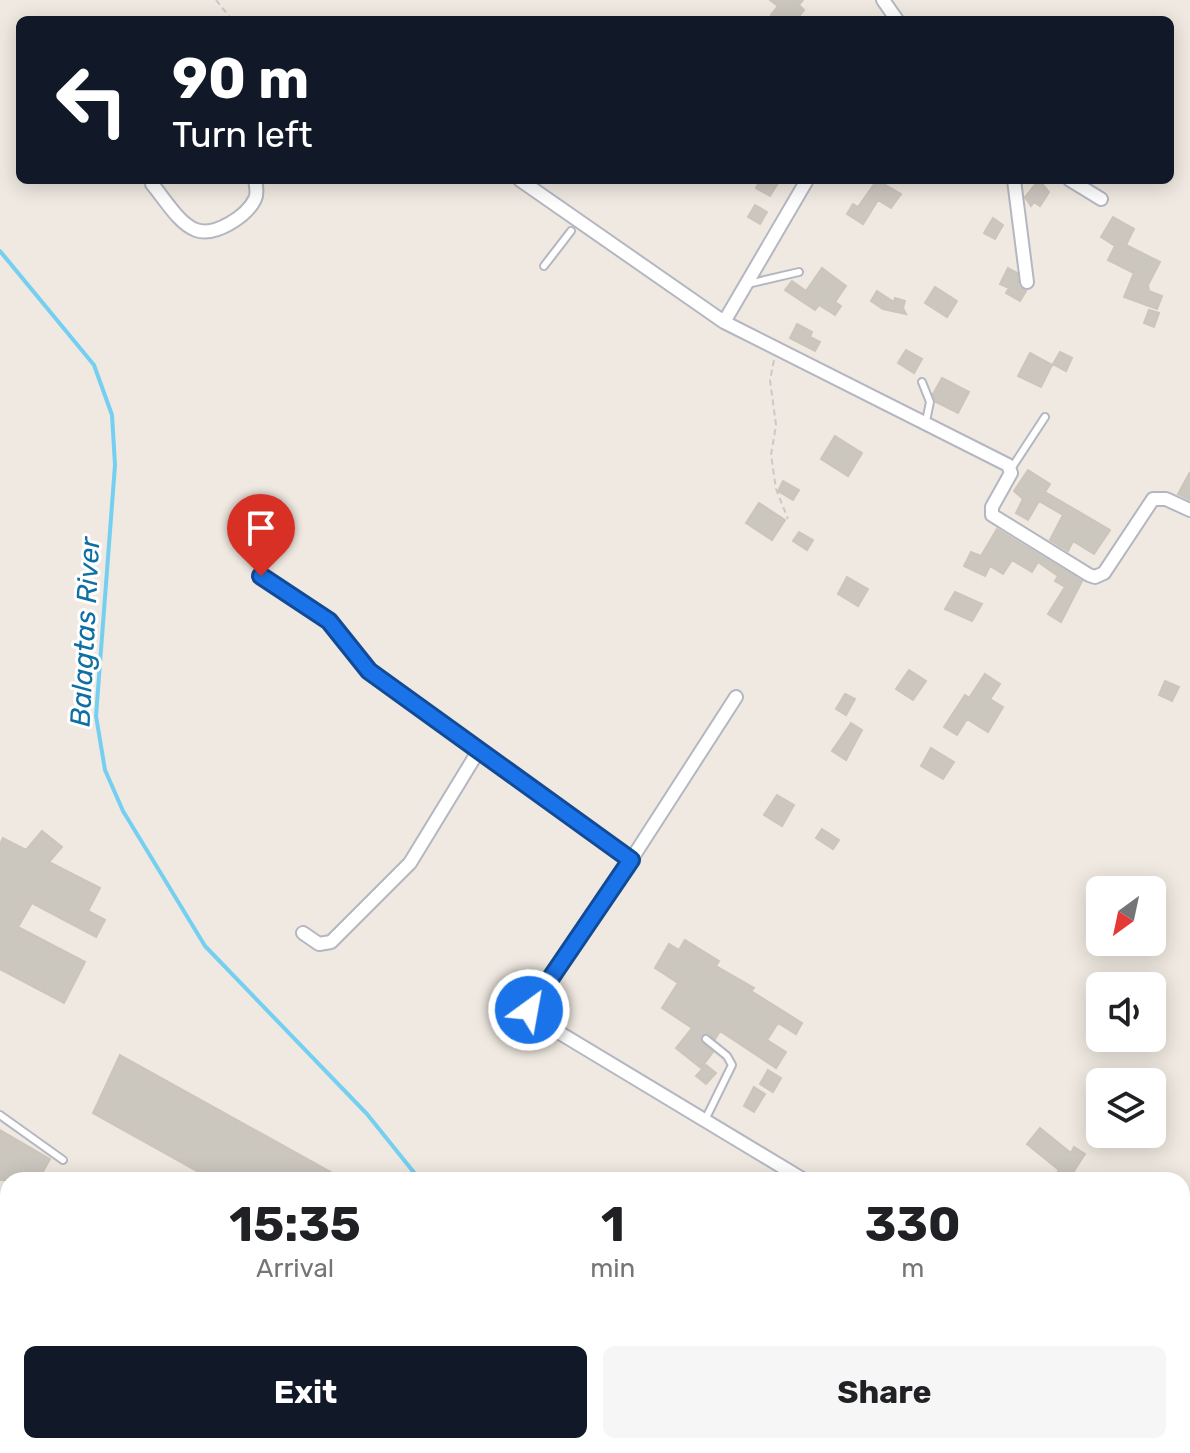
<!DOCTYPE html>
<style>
body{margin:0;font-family:Rubik,sans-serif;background:#f6f6f6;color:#202124;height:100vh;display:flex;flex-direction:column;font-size:30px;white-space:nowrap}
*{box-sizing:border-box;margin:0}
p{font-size:26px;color:#757577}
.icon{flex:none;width:44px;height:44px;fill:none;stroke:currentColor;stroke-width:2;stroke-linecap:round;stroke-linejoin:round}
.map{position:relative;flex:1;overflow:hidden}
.sheet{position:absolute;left:0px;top:1172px;width:1190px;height:282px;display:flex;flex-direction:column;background:#fff;border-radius:24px 24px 0 0;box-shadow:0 4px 20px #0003}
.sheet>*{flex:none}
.guide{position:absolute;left:16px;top:16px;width:1158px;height:168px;border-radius:12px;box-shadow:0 4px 20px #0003;background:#111827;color:#fff;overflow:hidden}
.needle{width:52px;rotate:213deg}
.controls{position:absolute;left:1086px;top:876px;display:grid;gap:16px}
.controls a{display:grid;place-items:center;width:80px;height:80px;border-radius:12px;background:#fff;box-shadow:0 4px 20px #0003;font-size:40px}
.pin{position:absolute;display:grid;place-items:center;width:68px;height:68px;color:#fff;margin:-82px -34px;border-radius:50% 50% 50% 0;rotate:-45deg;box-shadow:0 0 8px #0007}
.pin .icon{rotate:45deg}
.me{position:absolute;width:88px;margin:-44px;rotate:32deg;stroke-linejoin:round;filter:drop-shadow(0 0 6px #0008)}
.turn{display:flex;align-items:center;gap:28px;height:168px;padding:0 24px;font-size:36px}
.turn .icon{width:104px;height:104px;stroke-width:2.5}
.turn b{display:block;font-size:56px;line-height:68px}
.eta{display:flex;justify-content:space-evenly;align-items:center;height:136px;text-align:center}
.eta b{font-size:48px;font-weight:700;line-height:56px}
.action{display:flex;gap:16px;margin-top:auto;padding:16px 24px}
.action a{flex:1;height:92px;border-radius:12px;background:#111827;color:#fff;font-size:32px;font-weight:700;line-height:92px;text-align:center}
.action a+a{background:#f6f6f6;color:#202124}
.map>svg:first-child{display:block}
.green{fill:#b6e59e}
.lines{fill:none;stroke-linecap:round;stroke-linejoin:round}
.stream{stroke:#75cff0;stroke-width:4}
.building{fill:#cbc7bf;stroke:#cbc5ba;stroke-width:2}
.service-casing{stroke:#b4b7c1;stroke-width:10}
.minor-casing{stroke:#b4b7c1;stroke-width:16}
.path{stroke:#c9c9c9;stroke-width:2;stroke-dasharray:6 4;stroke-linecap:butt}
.service{stroke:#fff;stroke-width:6}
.minor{stroke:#fff;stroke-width:12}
.route-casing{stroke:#114b97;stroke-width:20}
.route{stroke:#1a73e8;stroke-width:14}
.labels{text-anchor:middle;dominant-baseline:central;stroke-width:6;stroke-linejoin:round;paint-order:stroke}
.water-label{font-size:28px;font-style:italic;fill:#0d6fa3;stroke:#fff}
</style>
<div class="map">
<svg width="1190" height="1453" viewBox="0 0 1190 1453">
<rect width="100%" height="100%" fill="#efe9e1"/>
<path class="green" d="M1182,1401L1190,1406V1453H1101L1099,1446H1182Z"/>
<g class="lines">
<path class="stream" d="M0,251L94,365L112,415L115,465L96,716L105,770L123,811L205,946L367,1114L420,1180
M385,1453L391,1446"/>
</g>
<path class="building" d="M770,0H803L799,5L804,10L796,20H776L771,15L778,6Z
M760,180H780L770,196L756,188Z
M877,180L901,194L891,208L878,200L863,224L847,214L853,204L858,207Z
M1039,180L1049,192L1040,206L1034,202L1031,206L1025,197Z
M755,205L767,212L760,224L748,217Z
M1113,217L1134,229L1126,245L1160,262L1148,285L1149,291L1162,296L1157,309L1124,297L1134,273L1108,260L1115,246L1101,237Z
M993,218L1003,225L995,239L984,233Z
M822,268L846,286L835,302L841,306L835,315L819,305L815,310L785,290L792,281L806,291Z
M1008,268L1017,273L1019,287L1026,291L1020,301L1006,293L1009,288L1000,284Z
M935,287L957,301L947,317L925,303Z
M877,291L894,302L895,298L905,301L903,308L906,314L883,309L871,301Z
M1149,310L1159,313L1154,327L1144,323Z
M797,324L812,332L810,337L820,342L815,351L790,338Z
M906,350L922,359L914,373L898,363Z
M1060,352L1072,358L1066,371L1053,364Z
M1030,353L1052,365L1041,387L1018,376Z
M942,378L969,392L958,413L936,402L933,394Z
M835,436L862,453L848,476L821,459Z
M1028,470L1050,484L1045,492L1110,530L1094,554L1073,541L1068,551L1050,540L1063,515L1039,501L1028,520L1016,513L1023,499L1014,491Z
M1190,472V500L1178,494Z
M783,481L799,490L793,500L778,491Z
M759,503L785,520L772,540L746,523Z
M997,529L1082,581L1061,622L1048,614L1065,587L1055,581L1058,576L1038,562L1032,572L1012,560L1003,574L990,566L985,576L964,566L971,552L981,556Z
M799,532L813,540L807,550L793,541Z
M847,577L868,589L858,606L838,594Z
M955,592L982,604L972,621L945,609Z
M909,670L926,681L913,700L896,689Z
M985,674L1000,684L990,699L1003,707L988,732L967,719L957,735L944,727L965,695L969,698Z
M1165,681L1179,687L1172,701L1159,695Z
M845,694L855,699L846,715L836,709Z
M851,723L862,730L846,760L832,751Z
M931,748L954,762L943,779L921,766Z
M777,795L794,805L782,826L764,815Z
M822,829L839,840L833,849L816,838Z
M42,831L62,847L49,862L100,888L88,911L105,920L96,937L32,903L18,927L85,962L64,1003L0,969V844L3,838L26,850Z
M685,940L719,961L716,966L754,988L751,991L802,1023L796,1034L778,1023L767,1040L786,1052L776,1068L720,1031L715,1039L708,1033L701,1036L702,1043L713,1052L701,1068L676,1048L692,1028L662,1008L678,983L655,968L669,944L679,950Z
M120,1055L345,1180H213L93,1113Z
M706,1065L716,1073L706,1084L696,1076Z
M768,1070L781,1078L773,1092L760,1084Z
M754,1087L765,1094L754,1112L744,1106Z
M1040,1128L1071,1153L1074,1147L1085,1154L1068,1180L1056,1175L1059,1170L1027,1144Z
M0,1130L50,1159L38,1180H0Z"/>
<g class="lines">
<g class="service-casing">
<path id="service" d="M544,266L571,231
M748,284L799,272
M922,382L930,402L926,421
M1011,469L1045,417
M0,1115L63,1160
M705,1120L732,1065L727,1056L706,1039"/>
</g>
<g class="minor-casing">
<path id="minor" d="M883,0L897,20
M520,180L724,322L1008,465L1011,473L992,507V515L1089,575L1095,577L1104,573L1153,499H1166L1190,510
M1014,180L1027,282
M1070,180L1101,199
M152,184C164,198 179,224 196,230C215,237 247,216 255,199C258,193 256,186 255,180
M724,322L807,180
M261,576L329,621L369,671L631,860L531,1003L530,1015L804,1180
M631,860L736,697
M303,933L319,944L331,942L410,863L479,750
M1182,1281L1190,1286
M24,1453L27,1446
M841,1453L845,1446"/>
</g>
<path class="path" d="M216,0L232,20
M774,360L770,380L776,425L771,455L776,489L788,519"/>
<use href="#service" class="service"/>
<use href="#minor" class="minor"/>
</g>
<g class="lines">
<g class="route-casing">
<path id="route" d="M261,576L329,621L369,671L631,860L529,1010"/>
</g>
<use href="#route" class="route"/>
</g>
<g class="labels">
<g class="water-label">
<text transform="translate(85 632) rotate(-87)">Balagtas River</text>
</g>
</g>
</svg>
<div class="controls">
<a><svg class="needle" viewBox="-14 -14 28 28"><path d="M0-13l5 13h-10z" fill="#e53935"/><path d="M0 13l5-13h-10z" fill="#757577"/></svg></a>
<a><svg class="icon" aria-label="sound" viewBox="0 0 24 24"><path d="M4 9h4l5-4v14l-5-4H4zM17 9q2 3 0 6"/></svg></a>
<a><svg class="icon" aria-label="layers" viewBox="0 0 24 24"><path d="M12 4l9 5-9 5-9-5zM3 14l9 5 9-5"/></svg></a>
</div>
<div class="pin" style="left:261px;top:576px;background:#d93025"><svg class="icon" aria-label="arrive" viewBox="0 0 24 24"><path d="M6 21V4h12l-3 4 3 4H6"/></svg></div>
<svg class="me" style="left:529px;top:1010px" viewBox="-20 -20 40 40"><circle r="17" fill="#1a73e8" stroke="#fff" stroke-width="3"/><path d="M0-11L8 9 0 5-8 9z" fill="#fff"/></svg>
<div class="guide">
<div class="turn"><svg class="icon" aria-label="left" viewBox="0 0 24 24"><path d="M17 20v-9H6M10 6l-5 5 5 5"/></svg><div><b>90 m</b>Turn left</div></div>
</div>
<section class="sheet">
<div class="eta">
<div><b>15:35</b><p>Arrival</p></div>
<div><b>1</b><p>min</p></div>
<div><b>330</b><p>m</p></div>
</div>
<div class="action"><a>Exit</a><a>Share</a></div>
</section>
</div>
